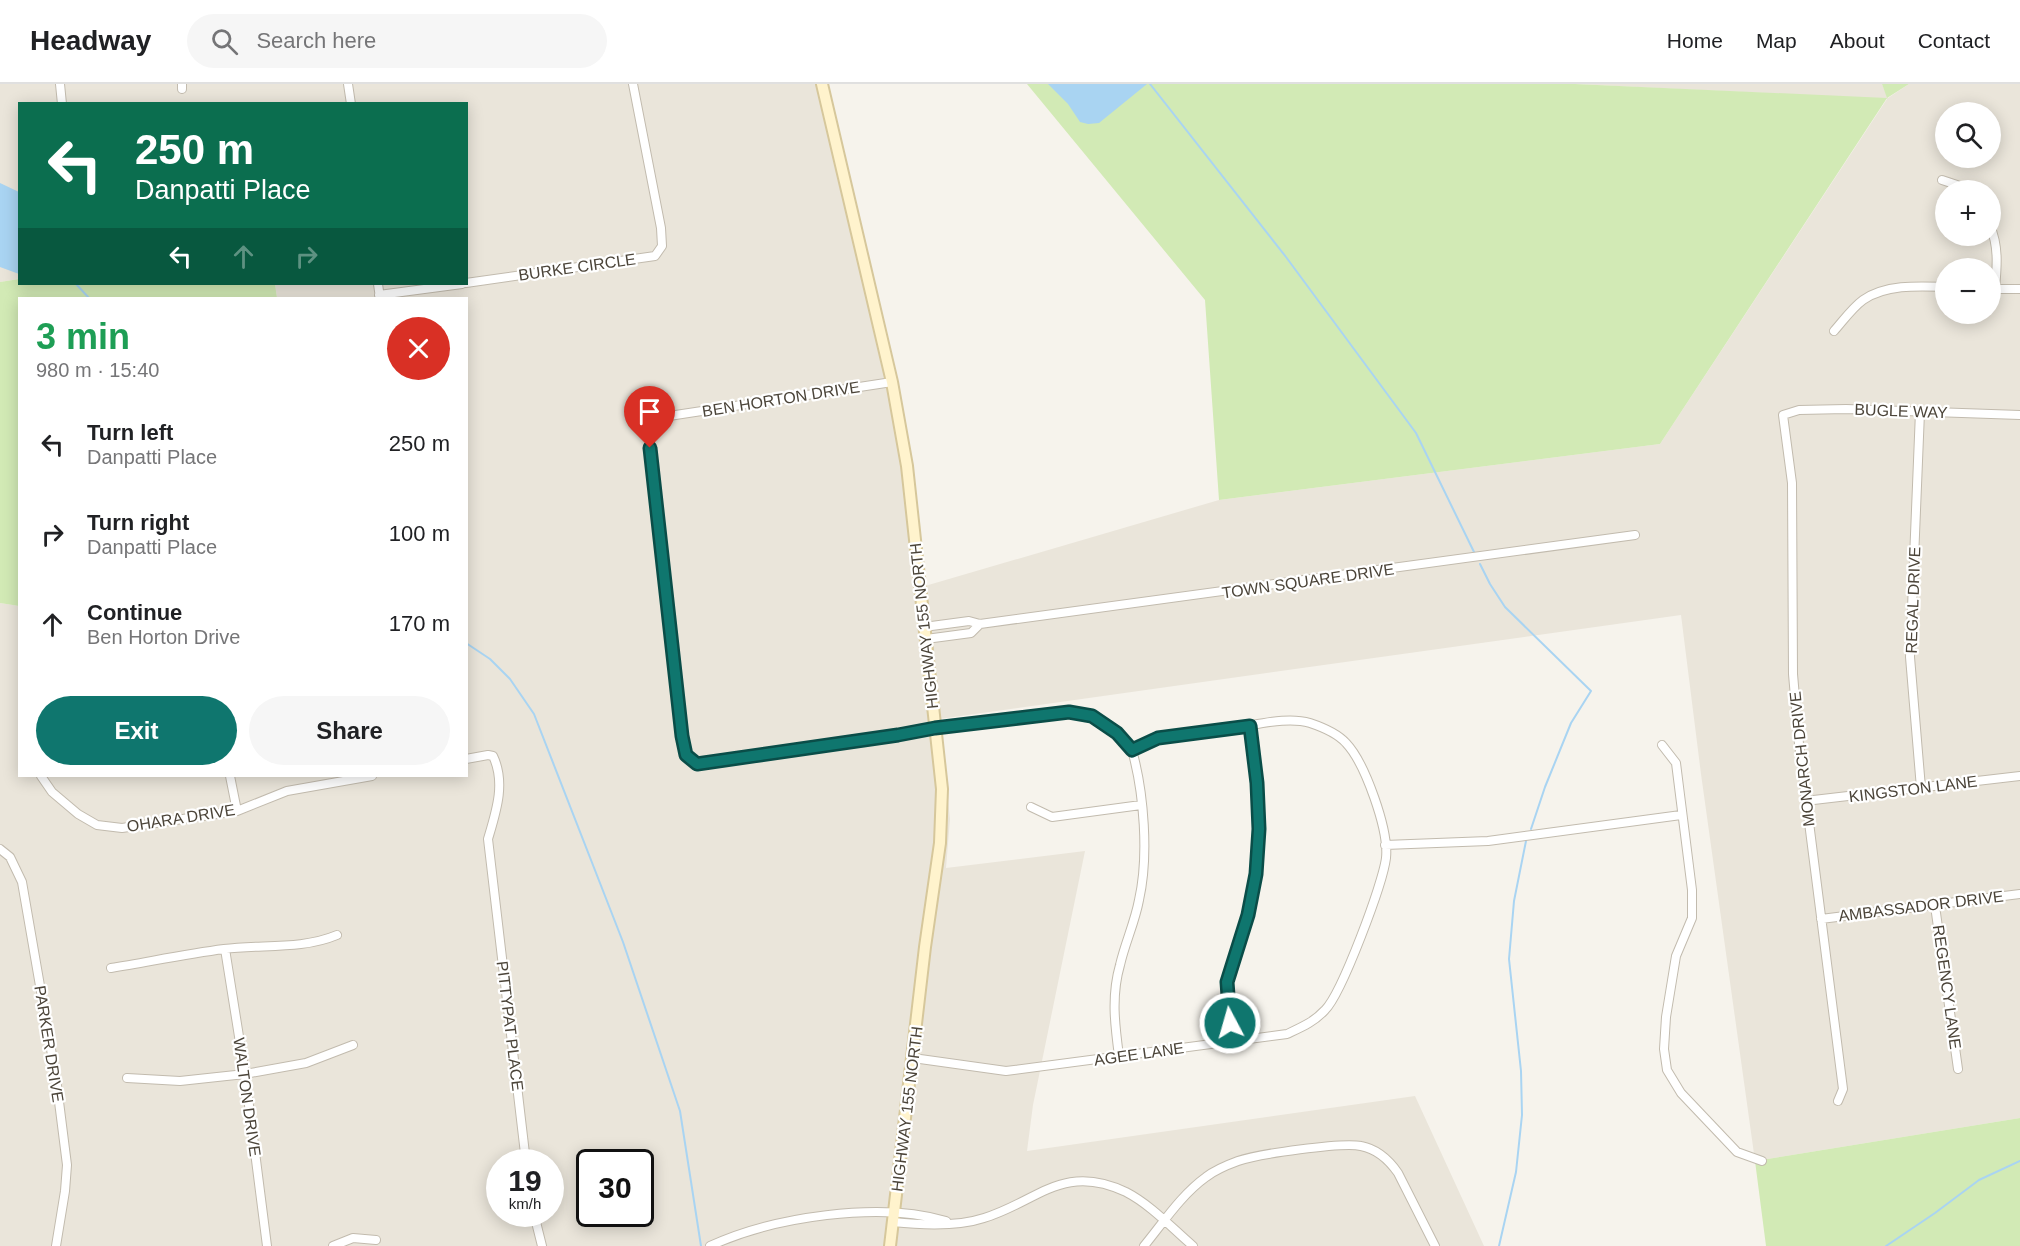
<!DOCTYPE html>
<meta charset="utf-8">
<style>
body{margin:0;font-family:Helvetica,sans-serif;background:#f6f6f6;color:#202124;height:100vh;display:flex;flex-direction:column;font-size:22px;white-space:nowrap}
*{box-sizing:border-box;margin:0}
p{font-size:20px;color:#757577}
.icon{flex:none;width:33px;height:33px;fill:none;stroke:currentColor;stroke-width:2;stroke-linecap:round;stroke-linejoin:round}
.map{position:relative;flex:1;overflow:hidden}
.sheet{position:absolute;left:18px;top:213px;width:450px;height:480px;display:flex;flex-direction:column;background:#fff;border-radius:0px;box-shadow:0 3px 15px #0003}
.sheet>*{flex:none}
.hud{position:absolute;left:18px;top:18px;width:450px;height:183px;border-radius:0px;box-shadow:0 3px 15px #0003;background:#0b6e4f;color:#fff;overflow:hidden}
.buttons{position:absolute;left:1935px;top:18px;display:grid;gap:12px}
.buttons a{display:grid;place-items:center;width:66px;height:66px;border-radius:50%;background:#fff;box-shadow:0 3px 15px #0003;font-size:30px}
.speed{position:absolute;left:486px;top:1065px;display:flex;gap:12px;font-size:30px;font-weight:700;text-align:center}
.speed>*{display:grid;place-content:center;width:78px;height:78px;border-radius:50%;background:#fff;box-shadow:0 3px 15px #0003;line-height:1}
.speed small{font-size:15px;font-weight:400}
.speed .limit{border:3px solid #111;border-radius:9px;background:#fff;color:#111}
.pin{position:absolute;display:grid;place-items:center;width:51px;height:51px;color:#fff;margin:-62px -26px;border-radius:50% 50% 50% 0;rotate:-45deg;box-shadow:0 0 6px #0007}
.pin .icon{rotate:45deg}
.me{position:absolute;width:66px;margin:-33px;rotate:354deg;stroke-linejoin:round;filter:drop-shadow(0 0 4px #0008)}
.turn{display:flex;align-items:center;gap:21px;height:126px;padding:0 18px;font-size:27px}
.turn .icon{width:78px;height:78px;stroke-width:2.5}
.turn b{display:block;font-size:42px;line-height:51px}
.lanes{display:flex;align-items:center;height:57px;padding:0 18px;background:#0003;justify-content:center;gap:30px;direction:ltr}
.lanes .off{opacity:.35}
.round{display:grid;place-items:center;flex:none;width:63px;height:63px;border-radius:32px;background:#f6f6f6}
.summary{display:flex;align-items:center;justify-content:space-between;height:102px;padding:0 18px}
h1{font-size:36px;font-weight:700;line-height:45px;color:#1e9e55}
.cta{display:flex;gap:12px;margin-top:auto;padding:12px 18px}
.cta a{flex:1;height:69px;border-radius:36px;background:#0f766e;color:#fff;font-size:24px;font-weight:700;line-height:69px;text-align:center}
.cta a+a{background:#f6f6f6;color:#202124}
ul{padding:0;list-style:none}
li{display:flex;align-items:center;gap:18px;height:90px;padding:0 18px}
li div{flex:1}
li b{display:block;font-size:22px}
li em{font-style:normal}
header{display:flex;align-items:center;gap:36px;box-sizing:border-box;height:84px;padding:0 30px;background:#fff;border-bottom:2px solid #e0e0e0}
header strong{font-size:28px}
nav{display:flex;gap:33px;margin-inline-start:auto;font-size:21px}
.search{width:420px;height:54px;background:#f6f6f6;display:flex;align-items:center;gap:15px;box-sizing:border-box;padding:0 21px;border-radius:33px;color:#757577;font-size:22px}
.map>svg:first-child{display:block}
.residential{fill:#eae5da;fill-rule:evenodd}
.green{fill:#d2eab5}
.water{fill:#a9d4f2}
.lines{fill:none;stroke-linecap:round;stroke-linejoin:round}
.stream{stroke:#a9d4f2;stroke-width:2}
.street-casing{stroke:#c2bbae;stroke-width:10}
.secondary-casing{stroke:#d6c79b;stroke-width:14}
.street{stroke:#fff;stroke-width:8}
.secondary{stroke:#fff3cd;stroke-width:10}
.route-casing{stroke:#0a4d48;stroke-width:15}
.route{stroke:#0f766e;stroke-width:10}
.labels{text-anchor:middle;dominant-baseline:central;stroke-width:4.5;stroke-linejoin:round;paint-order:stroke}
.street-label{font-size:16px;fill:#4b4439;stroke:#fff}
</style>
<header>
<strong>Headway</strong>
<div class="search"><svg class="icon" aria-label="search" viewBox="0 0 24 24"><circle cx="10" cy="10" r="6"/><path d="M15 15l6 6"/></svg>Search here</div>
<nav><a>Home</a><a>Map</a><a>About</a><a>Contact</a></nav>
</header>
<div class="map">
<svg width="2020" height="1162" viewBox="0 0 2020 1162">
<rect width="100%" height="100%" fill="#f6f3ec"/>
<path class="residential" d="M0,0H826L912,389L925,502L1219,416L1660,360L1887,15L1575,0H1882L1888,14L1909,0H2020V1034L1755,1077L1701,690L1681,531L939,635L950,735L946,784L1085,767L1033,1021L1027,1067L1415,1012L1484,1162H0V519L19,522L20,692H466V214H277L275,200H466V20H20L19,195L0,198ZM1946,28H1990V74H1946ZM1946,106H1990V152H1946ZM1946,184H1990V230H1946ZM500,1078H550V1130H500ZM590,1078H640V1130H590Z"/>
<path class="green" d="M1027,0H1575L1887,14L1882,0H1909L1887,14L1660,360L1219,416L1205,216Z
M19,195L20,200H275L277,214H20L19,522L0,519V198Z
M2020,1034V1162H1766L1755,1077Z"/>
<path class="water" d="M1048,0H1147L1099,39L1088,40L1080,38L1068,20Z
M0,99L19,108V190L0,183Z"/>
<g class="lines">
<path class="stream" d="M1150,0L1286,173L1416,349L1474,468
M76,200L89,214
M1480,480L1490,500L1505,523L1591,607L1571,639L1545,703L1531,745
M466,559L490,575L510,595L534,630L623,858L680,1027L701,1162
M1499,1162L1516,1088L1522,1031L1521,987L1509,875L1514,817L1526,757
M1886,1162L1935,1129L1979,1096L2020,1077"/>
<g class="street-casing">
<path id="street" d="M60,0L62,20
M182,0V5
M348,0L351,20
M1942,96L1957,101L1965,106
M1990,142C1999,162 1997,183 1995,205
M466,199L655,172L662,162L661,144L633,0
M378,200L380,214
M1992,205H2020
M379,211L462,200
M1834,247C1843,237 1852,224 1863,216C1886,200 1919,202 1946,203
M892,298L656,334L648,343L686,671L697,680L720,678L935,643L1069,628L1092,632L1117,649L1132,666C1140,662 1148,657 1156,654C1175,648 1212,647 1233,644C1257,641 1287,632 1310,639C1322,643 1337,649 1346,659C1365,679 1389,746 1386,774C1383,799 1342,909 1325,926C1314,938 1302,943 1287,950L1006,987L913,974
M1920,328L1910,573L1921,704
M924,543L969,537L980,540L1635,451
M926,555L971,549L980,540
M1662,661L1676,679L1692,806V834L1676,872L1666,933L1664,965L1667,986L1681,1009L1737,1068L1762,1077
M466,675L488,671L493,672C506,699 496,728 488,755L526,1078
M41,692L52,708L78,730L97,741L122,744L237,727L287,707L372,692
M230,692L237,727
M1805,717L2020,692
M1031,723L1052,733L1141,721
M1385,761L1488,757L1681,731
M0,765L10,773L22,798L56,994L67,1081L65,1107L56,1162
M1935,822L1958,985
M1821,835L2020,810
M225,865L245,990L267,1162
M111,884C148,878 186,870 224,865C262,860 301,866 337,851
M1233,957L1227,920V898L1248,831L1256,790L1259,745L1257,699L1250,642
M1119,972C1115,942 1111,912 1120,881C1125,859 1135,838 1139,816C1149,772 1144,709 1132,666
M127,994L180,997L245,990L306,979L353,961
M1838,1017L1843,1005L1799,660L1793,590L1792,399L1783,331L1799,326L1846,325L2020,331
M534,1130L542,1162
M893,1138C921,1141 957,1143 984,1134C1037,1118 1063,1078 1126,1108C1151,1121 1172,1144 1193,1162
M333,1162L353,1154L376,1156
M710,1162C773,1133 879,1117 946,1137
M1144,1162C1163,1139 1181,1111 1206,1093C1215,1086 1227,1081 1238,1077C1258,1070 1342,1058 1361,1062C1377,1065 1389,1076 1398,1089L1435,1162"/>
</g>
<g class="secondary-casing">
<path id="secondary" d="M822,0L892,298L907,382L942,705L940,759L925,863L890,1162"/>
</g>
<use href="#street" class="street"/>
<use href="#secondary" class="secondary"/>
</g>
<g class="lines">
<g class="route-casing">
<path id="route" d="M650,364L682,652L686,671L697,680L898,651L935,644L1069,628L1092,632L1117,649L1132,666L1158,654L1250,642L1257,699L1259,745L1256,790L1248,831L1227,898L1230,939"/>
</g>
<use href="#route" class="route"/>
</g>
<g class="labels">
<g class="street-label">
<text transform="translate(577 183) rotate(-8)">BURKE CIRCLE</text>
<text transform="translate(781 315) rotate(-9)">BEN HORTON DRIVE</text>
<text transform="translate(1901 327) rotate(2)">BUGLE WAY</text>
<text transform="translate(1308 497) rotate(-8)">TOWN SQUARE DRIVE</text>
<text transform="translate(1913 516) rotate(-88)">REGAL DRIVE</text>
<text transform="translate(924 542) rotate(-96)">HIGHWAY 155 NORTH</text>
<text transform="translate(1802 675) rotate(-96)">MONARCH DRIVE</text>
<text transform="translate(1913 705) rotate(-7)">KINGSTON LANE</text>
<text transform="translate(181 734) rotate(-9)">OHARA DRIVE</text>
<text transform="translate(1921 822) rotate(-7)">AMBASSADOR DRIVE</text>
<text transform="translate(1947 903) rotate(82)">REGENCY LANE</text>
<text transform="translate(510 942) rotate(83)">PITTYPAT PLACE</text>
<text transform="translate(49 960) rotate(81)">PARKER DRIVE</text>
<text transform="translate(1139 970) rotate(-8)">AGEE LANE</text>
<text transform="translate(247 1013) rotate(82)">WALTON DRIVE</text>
<text transform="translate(907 1025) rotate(-83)">HIGHWAY 155 NORTH</text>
</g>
</g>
</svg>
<div class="buttons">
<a><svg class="icon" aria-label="search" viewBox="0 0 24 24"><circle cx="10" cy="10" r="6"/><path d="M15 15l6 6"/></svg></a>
<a>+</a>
<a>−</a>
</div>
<div class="speed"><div>19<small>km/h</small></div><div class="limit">30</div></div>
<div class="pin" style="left:650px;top:364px;background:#d93025"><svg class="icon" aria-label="arrive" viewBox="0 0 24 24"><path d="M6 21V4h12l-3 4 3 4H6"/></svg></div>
<svg class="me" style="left:1230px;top:939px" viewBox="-20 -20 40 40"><circle r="17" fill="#0f766e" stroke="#fff" stroke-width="3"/><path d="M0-11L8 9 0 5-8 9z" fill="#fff"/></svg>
<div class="hud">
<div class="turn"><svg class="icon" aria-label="left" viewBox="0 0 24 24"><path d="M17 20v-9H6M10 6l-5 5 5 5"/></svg><div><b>250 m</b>Danpatti Place</div></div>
<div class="lanes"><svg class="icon" aria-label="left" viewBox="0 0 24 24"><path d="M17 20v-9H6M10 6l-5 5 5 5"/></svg><svg class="icon off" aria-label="ahead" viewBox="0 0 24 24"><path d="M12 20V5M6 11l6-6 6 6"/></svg><svg class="icon off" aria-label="right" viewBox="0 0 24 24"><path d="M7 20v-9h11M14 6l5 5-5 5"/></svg></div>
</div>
<section class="sheet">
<div class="summary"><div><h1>3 min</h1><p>980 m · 15:40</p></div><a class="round" style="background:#d93025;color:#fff"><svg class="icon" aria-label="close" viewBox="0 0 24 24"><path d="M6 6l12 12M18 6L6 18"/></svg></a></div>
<ul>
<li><svg class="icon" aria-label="left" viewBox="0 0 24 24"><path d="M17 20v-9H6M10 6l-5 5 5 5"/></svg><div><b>Turn left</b><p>Danpatti Place</p></div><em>250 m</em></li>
<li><svg class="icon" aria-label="right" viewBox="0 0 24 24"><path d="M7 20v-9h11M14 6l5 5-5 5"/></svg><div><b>Turn right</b><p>Danpatti Place</p></div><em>100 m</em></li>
<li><svg class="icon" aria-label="ahead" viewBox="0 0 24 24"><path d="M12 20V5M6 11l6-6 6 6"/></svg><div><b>Continue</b><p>Ben Horton Drive</p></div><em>170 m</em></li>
</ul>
<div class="cta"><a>Exit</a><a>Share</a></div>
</section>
</div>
